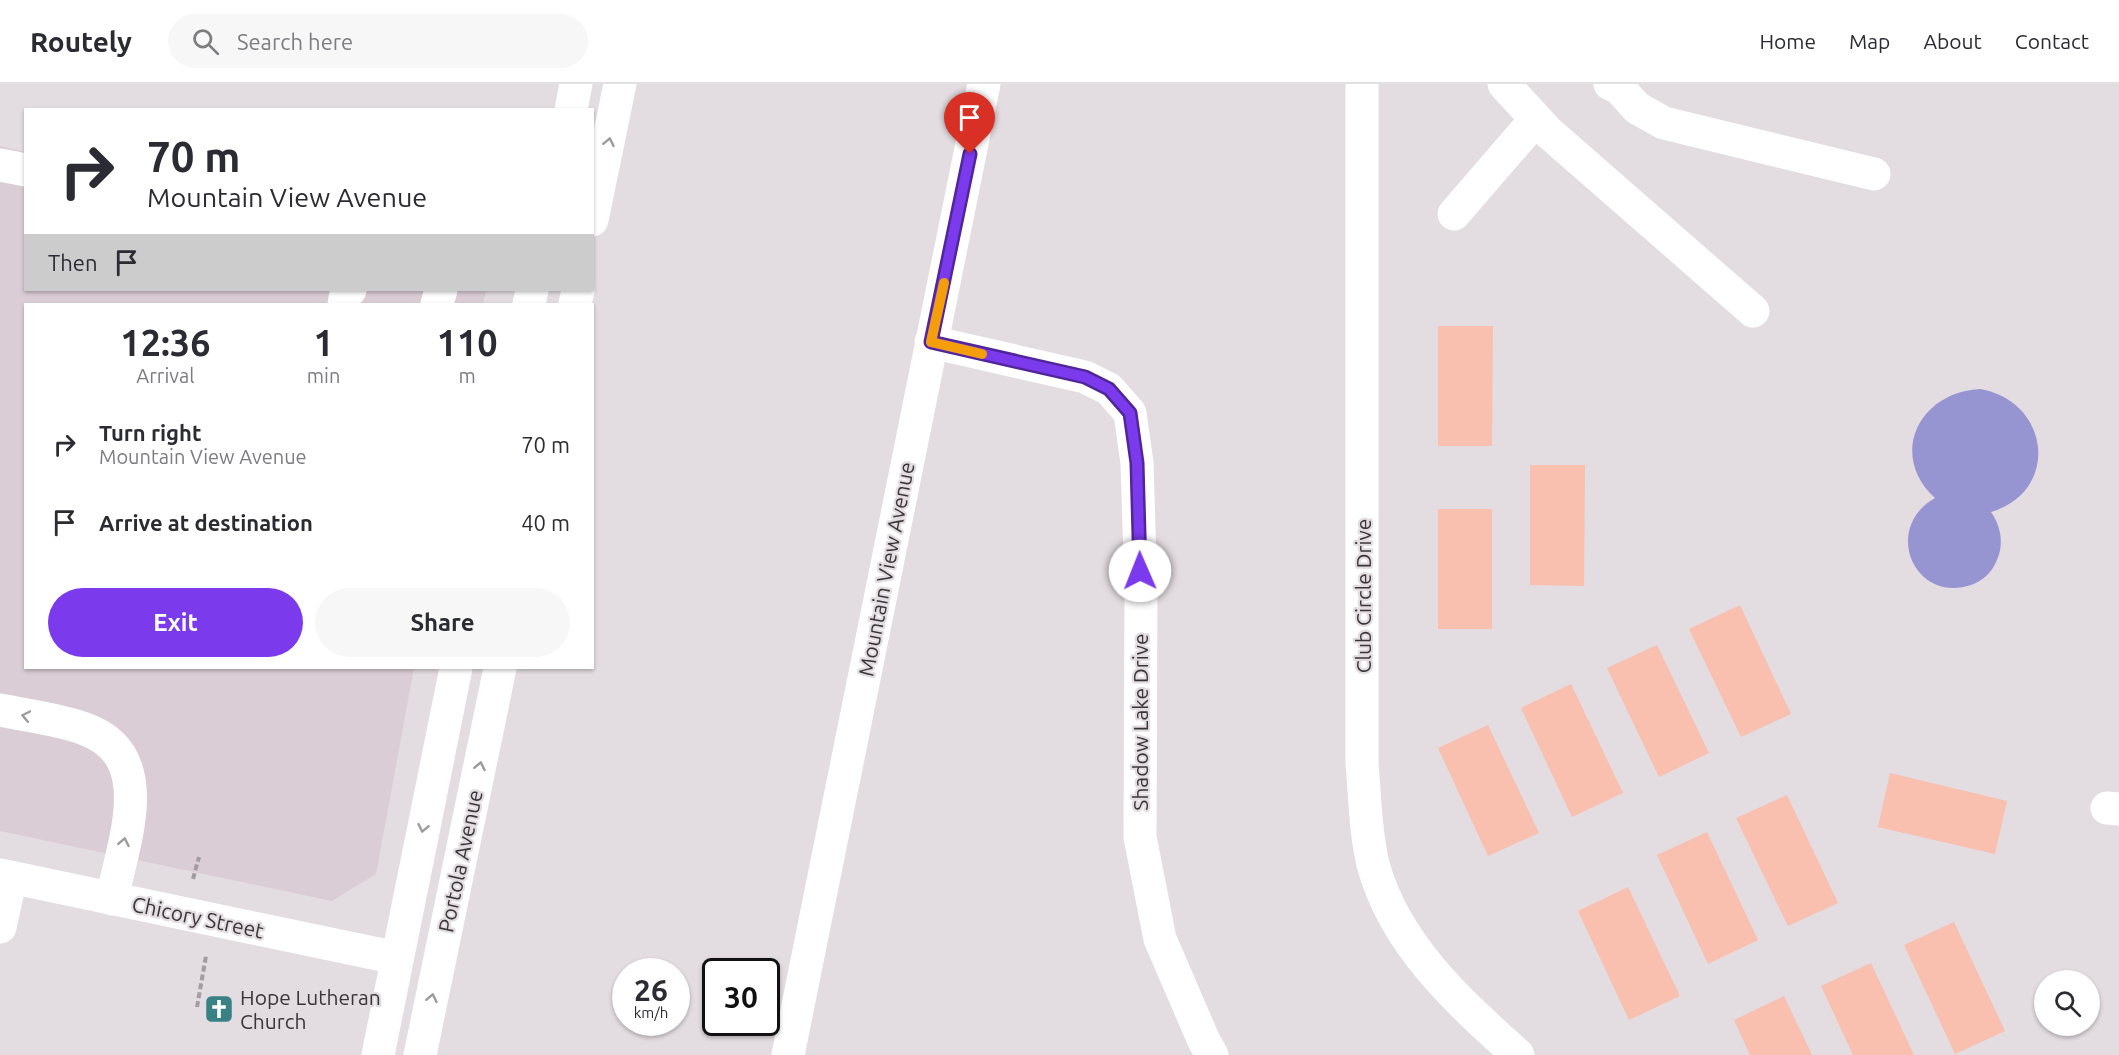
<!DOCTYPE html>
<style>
body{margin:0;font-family:Ubuntu,sans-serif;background:#f7f7f7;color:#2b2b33;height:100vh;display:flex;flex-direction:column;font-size:22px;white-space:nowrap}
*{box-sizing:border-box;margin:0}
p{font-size:20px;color:#7c7c81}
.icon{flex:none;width:33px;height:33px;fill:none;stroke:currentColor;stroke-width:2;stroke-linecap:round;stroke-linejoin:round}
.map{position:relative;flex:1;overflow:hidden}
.details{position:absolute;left:24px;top:219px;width:570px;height:366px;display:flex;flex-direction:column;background:#fff;border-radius:0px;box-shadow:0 2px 4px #0004}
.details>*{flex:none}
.top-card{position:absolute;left:24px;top:24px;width:570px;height:183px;border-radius:0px;box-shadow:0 2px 4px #0004;background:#fff;color:#2b2b33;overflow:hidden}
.tools{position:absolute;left:2034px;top:886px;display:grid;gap:12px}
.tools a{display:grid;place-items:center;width:66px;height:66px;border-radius:50%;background:#fff;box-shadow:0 2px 4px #0004;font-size:30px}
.speed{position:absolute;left:612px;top:874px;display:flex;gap:12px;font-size:30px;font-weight:700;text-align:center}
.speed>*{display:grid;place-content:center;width:78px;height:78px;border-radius:50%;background:#fff;box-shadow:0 2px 4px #0004;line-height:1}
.speed small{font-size:15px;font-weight:400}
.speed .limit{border:3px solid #111;border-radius:9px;background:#fff;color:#111}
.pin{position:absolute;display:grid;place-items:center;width:51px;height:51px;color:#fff;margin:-62px -26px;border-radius:50% 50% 50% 0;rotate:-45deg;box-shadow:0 0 6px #0007}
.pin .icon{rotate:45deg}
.me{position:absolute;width:66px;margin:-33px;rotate:359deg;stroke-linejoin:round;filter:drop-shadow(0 0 4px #0008)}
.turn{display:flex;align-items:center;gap:21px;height:126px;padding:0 24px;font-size:27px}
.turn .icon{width:78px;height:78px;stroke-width:2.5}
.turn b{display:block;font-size:42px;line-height:51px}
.then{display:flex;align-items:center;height:57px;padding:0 24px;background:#0003;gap:12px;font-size:22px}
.eta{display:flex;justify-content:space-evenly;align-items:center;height:102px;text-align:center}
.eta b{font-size:36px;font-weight:700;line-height:42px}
.action{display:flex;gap:12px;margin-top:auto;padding:12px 24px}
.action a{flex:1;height:69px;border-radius:36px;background:#7c3aed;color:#fff;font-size:24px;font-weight:700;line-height:69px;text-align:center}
.action a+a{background:#f7f7f7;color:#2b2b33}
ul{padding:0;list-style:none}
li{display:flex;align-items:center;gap:18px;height:78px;padding:0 24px}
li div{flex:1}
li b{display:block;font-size:22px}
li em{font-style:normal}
header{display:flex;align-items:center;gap:36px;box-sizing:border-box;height:84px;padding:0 30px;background:#fff;border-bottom:2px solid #e1e1e2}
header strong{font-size:28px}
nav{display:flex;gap:33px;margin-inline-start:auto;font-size:21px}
.search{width:420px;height:54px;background:#f7f7f7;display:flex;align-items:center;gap:15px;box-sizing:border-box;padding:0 21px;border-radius:33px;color:#7c7c81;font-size:22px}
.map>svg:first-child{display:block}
.built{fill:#dbcdd6}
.green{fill:#f9bfaf}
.water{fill:#9695d1}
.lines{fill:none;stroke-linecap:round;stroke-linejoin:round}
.path{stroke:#a29da0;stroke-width:4;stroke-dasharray:6 3;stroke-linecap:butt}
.minor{stroke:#fff;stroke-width:33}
.oneway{stroke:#9c9a9b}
.route-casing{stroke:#51269a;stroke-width:15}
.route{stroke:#7c3aed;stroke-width:10}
.slow{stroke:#f59e0b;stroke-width:10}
.labels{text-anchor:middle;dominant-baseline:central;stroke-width:4.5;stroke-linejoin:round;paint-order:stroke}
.street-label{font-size:21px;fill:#393637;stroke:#e3dce0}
.poi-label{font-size:21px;fill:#393637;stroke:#e3dce0;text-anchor:start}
</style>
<header>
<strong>Routely</strong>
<div class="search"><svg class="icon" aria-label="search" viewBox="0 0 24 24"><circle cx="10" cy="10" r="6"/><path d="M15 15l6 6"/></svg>Search here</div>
<nav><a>Home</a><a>Map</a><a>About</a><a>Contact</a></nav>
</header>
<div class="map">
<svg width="2119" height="971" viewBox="0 0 2119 971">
<rect width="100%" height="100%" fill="#e3dce0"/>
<path class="built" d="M0,62L25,68L26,206H486L483,220H26V584H414L376,790L332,817L0,747Z"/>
<path class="green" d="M1438,242H1493L1492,362H1438Z
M1530,381H1585L1584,502L1530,501Z
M1438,425H1492V545H1438Z
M1740,521L1791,630L1741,653L1689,545Z
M1657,561L1709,669L1659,693L1607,584Z
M1571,600L1623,709L1572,733L1521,624Z
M1488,641L1539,749L1488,772L1438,664Z
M1890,689L2007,717L1995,770L1878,743Z
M1787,711L1838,819L1788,842L1736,734Z
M1707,748L1758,856L1708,880L1657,771Z
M1628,803L1680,912L1629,936L1578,827Z
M1954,838L2005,947L1955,970L1904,861Z
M1871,879L1914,971H1853L1821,902Z
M1784,912L1812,971H1750L1734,936Z"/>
<path class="water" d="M1980,305C2050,317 2061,407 1991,428C2001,442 2004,460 1997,476C1992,488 1983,497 1971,501C1914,520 1882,444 1935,414C1888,371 1919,308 1980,305Z"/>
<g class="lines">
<path class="path" d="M193,795L199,773
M197,923L206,872"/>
<path class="minor" d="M1362,0V679C1365,713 1365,747 1373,780C1394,860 1459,918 1518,971
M1504,0L1548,48L1753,227
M1610,0L1619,4L1637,24L1664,39L1874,90
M571,26L576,0
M0,81L26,86
M1454,130L1536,35
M592,136L620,0
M344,220L346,210L350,206
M437,220L441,206
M529,220L532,206
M575,220L578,206
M931,258L1085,293L1109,305L1130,329L1137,379L1141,508L1140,753L1160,855L1204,957L1212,971
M0,626C28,632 59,635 85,645C159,672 123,758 112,815
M2107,724L2119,725
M0,791L397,874
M0,843L11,793
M378,971L456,584
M420,971L500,584
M788,971L984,0"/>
</g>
<defs><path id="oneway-chevron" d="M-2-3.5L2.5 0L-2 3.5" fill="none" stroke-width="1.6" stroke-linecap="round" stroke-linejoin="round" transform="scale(1.5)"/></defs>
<g class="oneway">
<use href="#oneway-chevron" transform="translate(609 58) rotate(-78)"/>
<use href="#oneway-chevron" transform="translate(26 632) rotate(-168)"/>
<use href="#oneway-chevron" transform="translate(480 682) rotate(-78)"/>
<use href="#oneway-chevron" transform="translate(423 744) rotate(102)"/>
<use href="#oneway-chevron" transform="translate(124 758) rotate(-79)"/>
<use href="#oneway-chevron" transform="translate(432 914) rotate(-78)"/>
</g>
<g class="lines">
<g class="route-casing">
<path id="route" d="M970,70L931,258L1085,293L1109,305L1130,329L1137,379L1140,487"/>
</g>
<use href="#route" class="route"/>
<path class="slow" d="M944,199L931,258L982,270"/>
</g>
<defs>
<g id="church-square" transform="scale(1.5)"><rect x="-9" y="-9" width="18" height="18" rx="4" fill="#398185" stroke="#e3dce0"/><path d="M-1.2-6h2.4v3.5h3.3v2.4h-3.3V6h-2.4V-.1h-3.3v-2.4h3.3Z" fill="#fff"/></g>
</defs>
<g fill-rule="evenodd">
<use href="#church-square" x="219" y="925"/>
</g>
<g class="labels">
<g class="street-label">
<text transform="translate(886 485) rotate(-79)">Mountain View Avenue</text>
<text transform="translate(1363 512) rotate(-90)">Club Circle Drive</text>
<text transform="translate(1140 638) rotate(-90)">Shadow Lake Drive</text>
<text transform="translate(460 777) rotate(-78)">Portola Avenue</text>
<text transform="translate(198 833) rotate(12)">Chicory Street</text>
</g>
<g class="poi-label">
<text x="240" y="913">Hope Lutheran<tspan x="240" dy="24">Church</tspan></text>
</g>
</g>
</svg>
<div class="tools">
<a><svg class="icon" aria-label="search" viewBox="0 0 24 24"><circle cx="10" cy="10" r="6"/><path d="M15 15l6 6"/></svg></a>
</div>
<div class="speed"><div>26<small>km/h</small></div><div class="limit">30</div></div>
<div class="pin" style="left:970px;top:70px;background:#d93025"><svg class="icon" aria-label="arrive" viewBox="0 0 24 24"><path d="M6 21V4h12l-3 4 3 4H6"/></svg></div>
<svg class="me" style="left:1140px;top:487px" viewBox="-20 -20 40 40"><circle r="19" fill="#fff"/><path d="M0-13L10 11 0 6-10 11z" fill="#7c3aed"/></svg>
<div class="top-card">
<div class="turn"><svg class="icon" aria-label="right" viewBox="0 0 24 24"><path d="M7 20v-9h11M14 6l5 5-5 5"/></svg><div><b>70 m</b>Mountain View Avenue</div></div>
<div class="then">Then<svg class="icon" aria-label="arrive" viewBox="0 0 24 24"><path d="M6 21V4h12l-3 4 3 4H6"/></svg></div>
</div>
<section class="details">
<div class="eta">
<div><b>12:36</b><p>Arrival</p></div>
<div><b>1</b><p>min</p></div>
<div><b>110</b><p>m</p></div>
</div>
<ul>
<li><svg class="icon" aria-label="right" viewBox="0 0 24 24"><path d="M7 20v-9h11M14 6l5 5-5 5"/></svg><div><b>Turn right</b><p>Mountain View Avenue</p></div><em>70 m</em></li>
<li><svg class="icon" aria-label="arrive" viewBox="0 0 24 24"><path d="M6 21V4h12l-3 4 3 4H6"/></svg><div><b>Arrive at destination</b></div><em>40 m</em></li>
</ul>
<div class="action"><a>Exit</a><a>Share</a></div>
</section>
</div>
